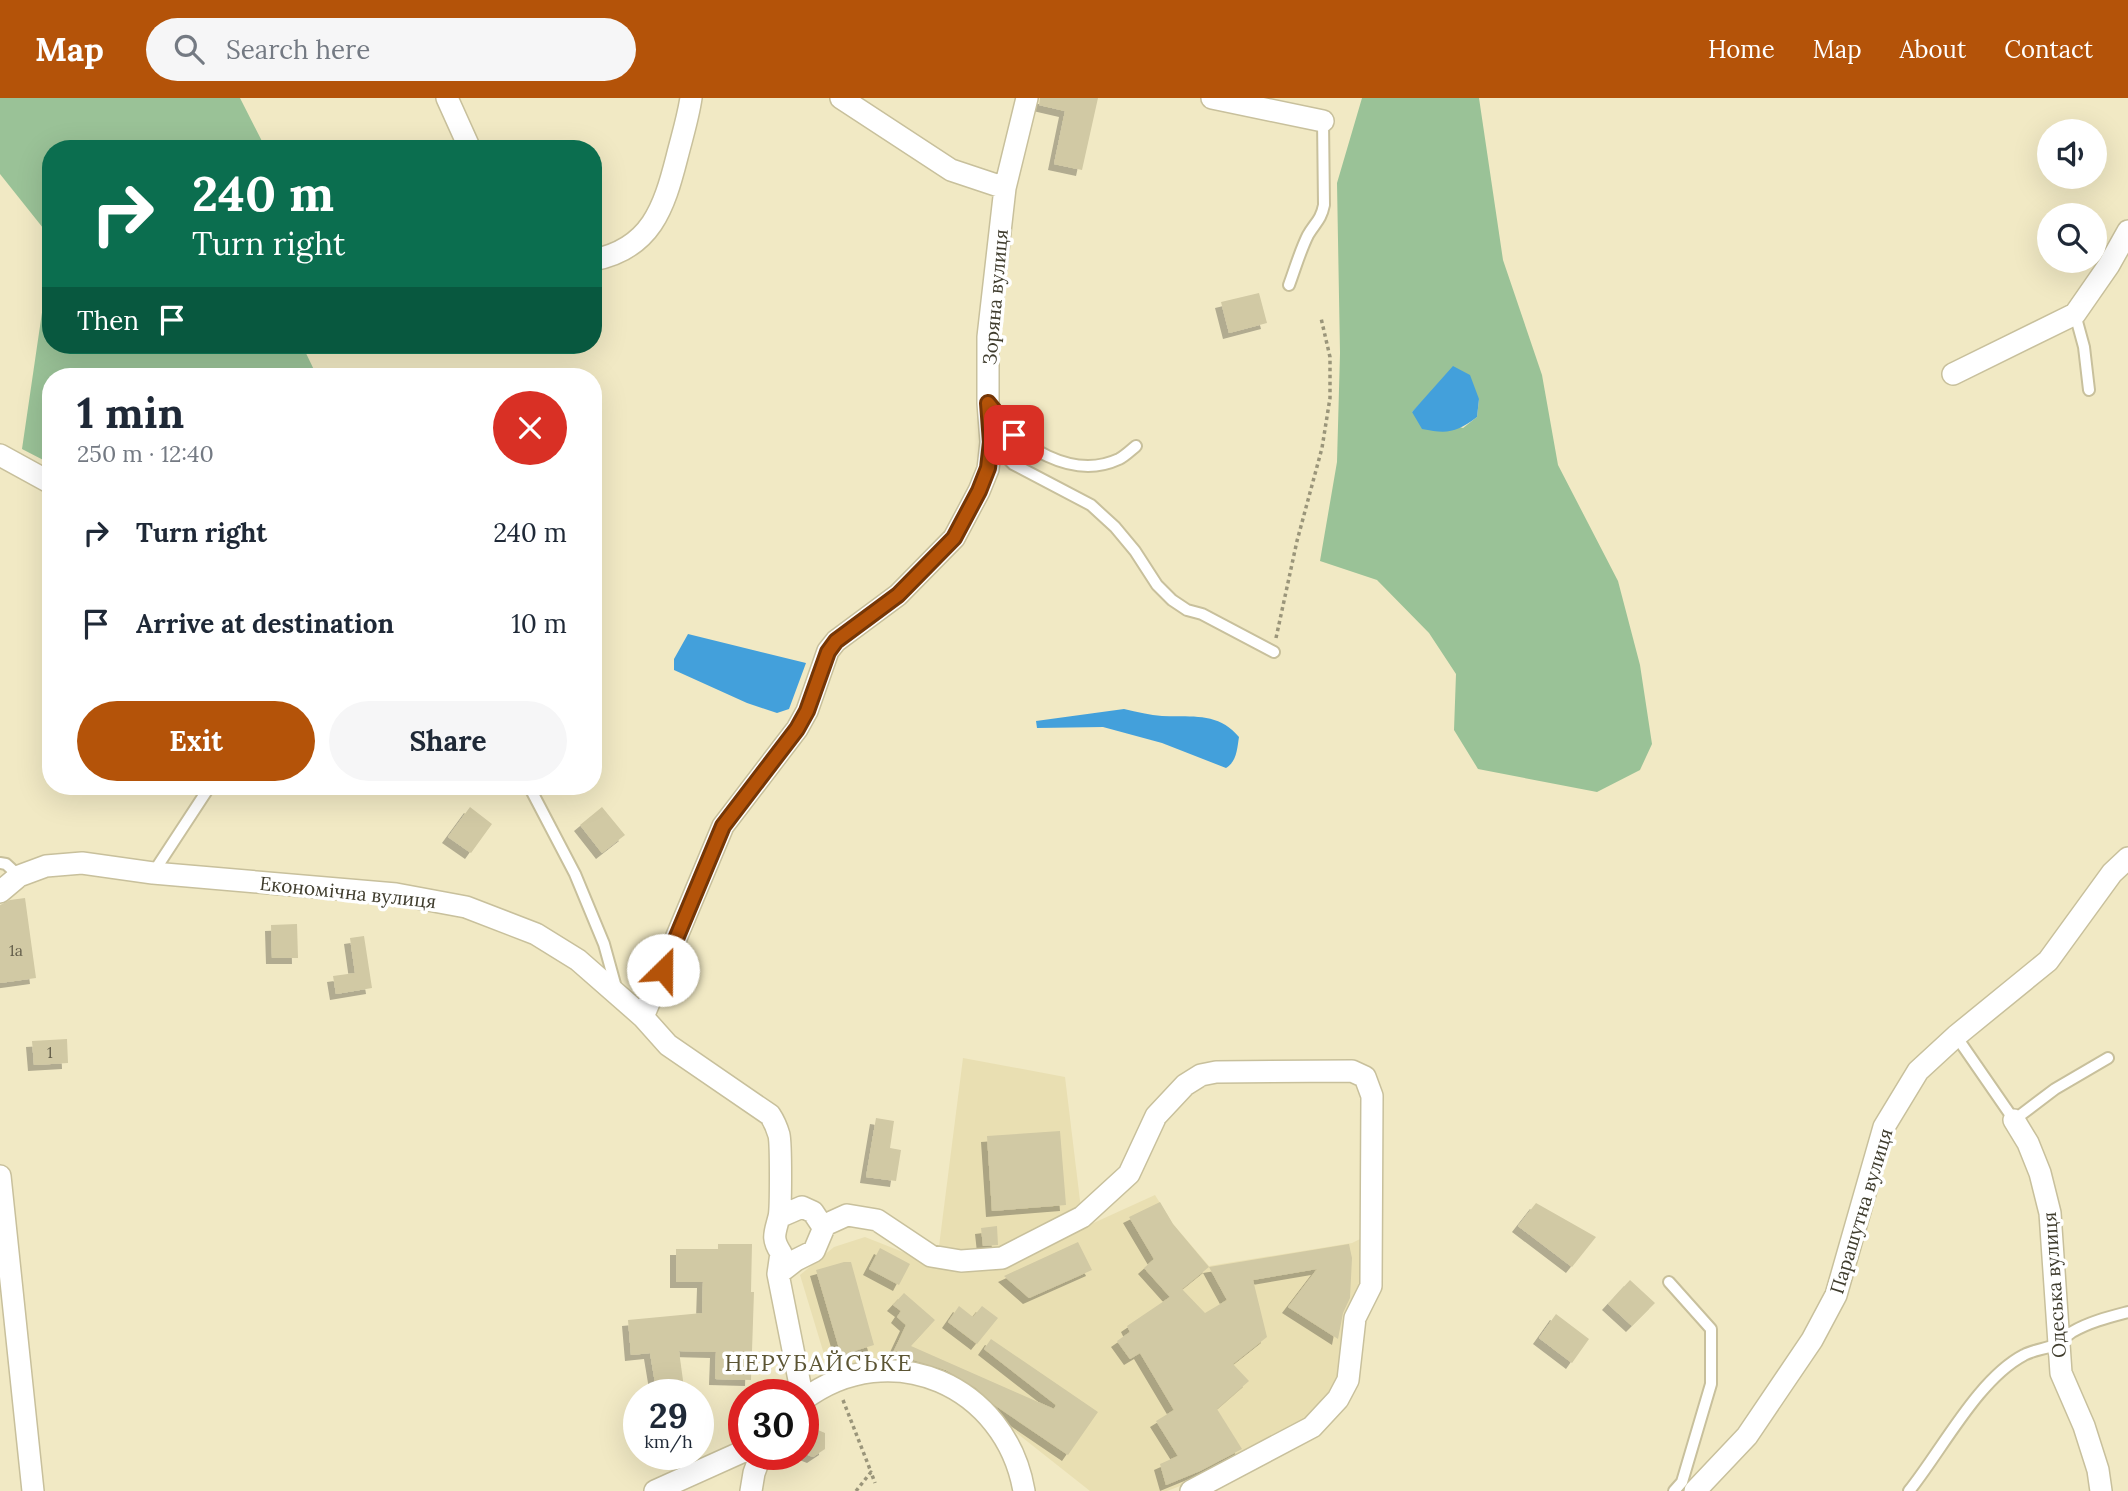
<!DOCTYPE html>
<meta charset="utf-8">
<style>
body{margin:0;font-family:Lora,serif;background:#f6f6f7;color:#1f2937;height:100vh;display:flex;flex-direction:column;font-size:26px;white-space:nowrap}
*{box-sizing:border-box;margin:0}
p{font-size:23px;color:#747a83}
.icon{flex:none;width:38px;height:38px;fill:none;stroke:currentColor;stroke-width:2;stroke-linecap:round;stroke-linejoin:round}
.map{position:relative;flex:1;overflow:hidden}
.details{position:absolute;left:42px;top:270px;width:560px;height:427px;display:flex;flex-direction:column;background:#fff;border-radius:28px;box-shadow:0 7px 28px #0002}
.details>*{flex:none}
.top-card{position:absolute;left:42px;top:42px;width:560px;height:214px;border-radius:28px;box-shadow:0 7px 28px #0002;background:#0b6e4f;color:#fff;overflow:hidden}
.fabs{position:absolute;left:2037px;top:21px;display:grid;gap:14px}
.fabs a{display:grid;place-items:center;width:70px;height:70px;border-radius:50%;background:#fff;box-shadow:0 7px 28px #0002;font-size:35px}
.speed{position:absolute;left:623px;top:1281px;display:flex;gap:14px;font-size:35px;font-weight:700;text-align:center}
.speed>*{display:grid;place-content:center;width:91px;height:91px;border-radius:50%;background:#fff;box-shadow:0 7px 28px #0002;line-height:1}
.speed small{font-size:18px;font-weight:400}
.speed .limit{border:10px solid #d22;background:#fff;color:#111}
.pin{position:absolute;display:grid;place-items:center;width:60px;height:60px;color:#fff;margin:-30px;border-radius:14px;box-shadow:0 4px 10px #0006}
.me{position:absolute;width:77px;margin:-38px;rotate:23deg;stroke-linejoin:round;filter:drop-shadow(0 0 5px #0008)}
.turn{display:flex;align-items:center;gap:24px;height:147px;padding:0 35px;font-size:32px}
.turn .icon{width:91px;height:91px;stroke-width:2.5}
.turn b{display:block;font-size:49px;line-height:60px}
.then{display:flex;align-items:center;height:66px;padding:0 35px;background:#0003;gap:14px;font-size:26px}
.round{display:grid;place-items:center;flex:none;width:74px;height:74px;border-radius:37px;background:#f6f6f7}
.overview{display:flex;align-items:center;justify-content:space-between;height:119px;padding:0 35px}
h1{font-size:42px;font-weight:700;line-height:52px}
.button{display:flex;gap:14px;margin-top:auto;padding:14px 35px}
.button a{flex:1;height:80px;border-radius:42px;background:#b45309;color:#fff;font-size:28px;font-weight:700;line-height:80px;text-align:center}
.button a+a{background:#f6f6f7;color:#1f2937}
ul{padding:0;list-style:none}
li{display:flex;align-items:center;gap:21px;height:91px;padding:0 35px}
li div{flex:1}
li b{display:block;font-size:26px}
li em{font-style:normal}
header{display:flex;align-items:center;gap:42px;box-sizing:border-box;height:98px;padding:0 35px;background:#b45309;color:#fff}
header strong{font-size:33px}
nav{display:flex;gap:38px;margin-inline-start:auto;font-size:24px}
.search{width:490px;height:63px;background:#f6f6f7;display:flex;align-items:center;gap:18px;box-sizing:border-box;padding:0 24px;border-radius:38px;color:#747a83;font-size:26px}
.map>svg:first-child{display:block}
.built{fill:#e9dfb2}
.green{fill:#9ac297;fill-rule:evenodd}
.water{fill:#43a0db}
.building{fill:#d1c9a4;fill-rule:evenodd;filter:url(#shadow)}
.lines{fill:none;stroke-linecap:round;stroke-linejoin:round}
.lane-casing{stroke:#c8c09c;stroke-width:14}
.street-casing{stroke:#c8c09c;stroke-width:24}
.path{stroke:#9a957a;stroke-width:3.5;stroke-dasharray:3.5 3.5;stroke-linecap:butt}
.lane{stroke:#fff;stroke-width:10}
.street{stroke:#fff;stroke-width:21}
.route-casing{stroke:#753606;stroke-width:18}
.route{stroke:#b45309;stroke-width:12}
.labels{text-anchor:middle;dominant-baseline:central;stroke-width:7;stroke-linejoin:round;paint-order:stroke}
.number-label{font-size:16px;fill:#645f4b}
.street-label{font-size:19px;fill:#3f3c2d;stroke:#fff}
.quarter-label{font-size:23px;letter-spacing:2px;fill:#5c5534;stroke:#fff}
</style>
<header>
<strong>Map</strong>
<div class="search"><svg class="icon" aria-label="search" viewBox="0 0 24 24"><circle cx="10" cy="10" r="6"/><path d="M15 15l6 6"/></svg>Search here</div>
<nav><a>Home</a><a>Map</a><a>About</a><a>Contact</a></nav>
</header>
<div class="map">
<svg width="2128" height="1393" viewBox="0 0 2128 1393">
<defs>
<filter id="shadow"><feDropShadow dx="-6" dy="6" stdDeviation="0" flood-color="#0004"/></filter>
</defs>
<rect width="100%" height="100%" fill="#f1e9c4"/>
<path class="built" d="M963,960L1065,979L1081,1111L998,1157L938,1156Z
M1155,1097L1173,1126L1209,1168L1352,1145L1366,1138L1352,1265L1317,1337L1167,1393H1090L975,1302L881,1264L827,1266L800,1177L834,1149L865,1139L928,1164L997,1169Z"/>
<path class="green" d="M0,0H240L266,51H51V140L0,76Z
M1362,0H1479L1503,162L1542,277L1558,367L1618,483L1640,567L1652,646L1640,672L1597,694L1478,671L1454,632L1456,576L1429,535L1377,482L1320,463L1337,364L1340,255L1337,85ZM1437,288L1479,301L1477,319L1463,330L1412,314Z
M51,153V247H302L317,278H51V366L22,351Z"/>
<path class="water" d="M1453,268L1470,277L1479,301L1477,319C1456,335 1447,336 1422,331L1412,314Z
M51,447V499L42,485L43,452Z
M688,536L806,565L789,611L777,615L747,605L674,572V561Z
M1124,611C1137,614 1150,617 1162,618C1191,619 1219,614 1239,639C1237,651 1237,663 1226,670L1162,645L1103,629L1037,630L1036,623Z"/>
<path class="building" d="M1040,0H1098L1082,72L1054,66L1065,13L1039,7Z
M1259,195L1267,225L1229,235L1221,204Z
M470,709L492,726L471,755L448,739Z
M602,709L625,737L602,755L580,727Z
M25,800L36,880L0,885V807L10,802Z
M297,826L298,860H272L271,827Z
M364,838L372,890L336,896L333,878L355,875L350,840Z
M67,941L68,965L34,967L32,943Z
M876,1020L894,1023L890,1050L901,1052L896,1083L866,1079Z
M1060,1033L1066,1107L992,1113L987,1038Z
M1160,1104L1173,1126L1209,1169L1349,1146L1352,1160L1350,1200L1343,1215L1338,1241L1288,1209L1317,1171L1253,1182L1267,1239L1233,1266L1249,1283L1217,1311L1242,1351L1200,1373L1166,1387L1160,1366L1178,1358L1156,1323L1174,1312L1140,1255L1130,1261L1117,1243L1130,1234L1127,1228L1170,1199L1144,1170L1154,1161L1129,1119ZM1209,1169L1227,1202L1205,1215L1182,1191Z
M1536,1105L1596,1139L1572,1169L1518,1128Z
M997,1128L998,1147L983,1148L981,1130Z
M1078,1144L1092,1172L1029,1200L1004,1178Z
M718,1146H752L751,1194H754L751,1282L715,1281L716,1254L679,1253L685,1297H657L650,1255L631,1257L628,1222L702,1215L703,1184H676V1151H718Z
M880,1150L910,1166L899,1187L869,1171Z
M844,1164H851L874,1247L841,1257L816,1172Z
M1630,1182L1655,1205L1632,1228L1608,1206Z
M904,1195L935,1222L911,1248L1054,1311L1056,1307L984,1251L991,1241L1098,1314L1068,1357L993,1306L976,1290L946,1272L910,1261H890L906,1227L897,1219L901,1213L893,1207Z
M959,1208L973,1219L982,1208L998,1220L977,1246L948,1224Z
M1556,1216L1589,1241L1572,1265L1539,1240Z
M811,1329L825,1335V1351L813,1359L803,1355V1336Z"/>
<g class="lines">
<g class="lane-casing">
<path id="lane" d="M1289,187C1295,171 1300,153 1308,137C1315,125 1321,122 1324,107L1323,23
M2075,216L2084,249L2089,292
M992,312C1019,348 1072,383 1119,361C1125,358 1131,352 1136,348
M992,345L1013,366L1091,407L1115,429L1135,453L1157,487L1172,502L1187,512L1202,516L1274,554
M530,690L575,776L604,846L617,893
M0,765L6,766L19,778
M153,775L210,688
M1956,938L2014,1022L2055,991L2108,960
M1669,1184L1711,1231V1286L1682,1384L1674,1393
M1909,1393C1942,1352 1978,1281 2024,1257C2033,1252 2045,1251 2055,1247C2061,1244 2066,1238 2072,1234C2089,1224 2109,1219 2128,1214"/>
</g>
<g class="street-casing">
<path id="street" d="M447,0L470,51
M841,0L951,72L1005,90
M1212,0L1323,23
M593,162C651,151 664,110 677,59C682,39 688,20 691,0
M1953,276L2075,216L2109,167L2128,133
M0,357L51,385
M0,794L19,778L46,768L82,765L153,775L396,796L466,809L536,836L578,862L643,919L668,947L770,1017C774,1023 777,1030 779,1037C781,1046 781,1111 779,1119C775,1135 771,1140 781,1155L778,1176L802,1297
M643,919L723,728L797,631L807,613L828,553L836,543L898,497L954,440L979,393L988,371L991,344L988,305V239L1005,90L1027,0
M2014,1022L2028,1045L2040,1075L2050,1115L2061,1275L2084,1328L2098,1372L2101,1393
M0,1078L33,1393
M779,1119L802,1109L813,1114L821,1126L825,1127
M825,1127L847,1117L877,1122L931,1158L961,1163L1002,1160L1082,1119L1129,1076L1156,1018L1185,987L1201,977L1216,974L1352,973L1365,979L1372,998L1371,1188L1355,1220L1348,1282L1338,1301L1312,1329L1191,1393
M778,1176L796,1162L814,1153L825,1127
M803,1302C891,1236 1006,1288 1024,1393
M655,1393L744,1353
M751,1393L754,1375L761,1356
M1695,1393L1747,1338L1812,1242L1836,1197L1884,1029L1918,973L1956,938L2048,863L2112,775L2128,760"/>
</g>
<path class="path" d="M1276,540L1297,443L1322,350L1330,300V259L1321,220
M843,1302L871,1374
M856,1393L871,1374L875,1385"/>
<use href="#lane" class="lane"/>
<use href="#street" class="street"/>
</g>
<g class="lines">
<g class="route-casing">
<path id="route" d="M663,872L723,728L797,631L807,613L828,554L836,543L898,497L954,440L979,393L988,370L991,344L988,305L1014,337"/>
</g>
<use href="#route" class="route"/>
</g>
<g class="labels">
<g class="number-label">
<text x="16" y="852">1а</text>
<text x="50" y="954">1</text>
</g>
<g class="street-label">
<text transform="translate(995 199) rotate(-85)">Зоряна вулиця</text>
<text transform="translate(348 794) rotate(6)">Економічна вулиця</text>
<text transform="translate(1861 1113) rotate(-73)">Парашутна вулиця</text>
<text transform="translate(2054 1187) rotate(-94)">Одеська вулиця</text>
</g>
<g class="quarter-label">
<text x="819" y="1264">НЕРУБАЙСЬКЕ</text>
</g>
</g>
</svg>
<div class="fabs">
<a><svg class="icon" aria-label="sound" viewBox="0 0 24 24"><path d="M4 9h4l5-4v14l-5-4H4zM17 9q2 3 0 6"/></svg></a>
<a><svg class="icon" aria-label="search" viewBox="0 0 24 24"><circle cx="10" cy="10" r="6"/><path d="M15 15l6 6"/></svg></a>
</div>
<div class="speed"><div>29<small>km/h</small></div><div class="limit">30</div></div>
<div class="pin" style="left:1014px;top:337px;background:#d93025"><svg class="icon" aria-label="arrive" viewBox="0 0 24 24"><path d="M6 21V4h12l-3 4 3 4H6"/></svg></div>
<svg class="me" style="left:663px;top:872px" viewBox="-20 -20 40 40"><circle r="19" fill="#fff"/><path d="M0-13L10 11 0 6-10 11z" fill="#b45309"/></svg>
<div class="top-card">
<div class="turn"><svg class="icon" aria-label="right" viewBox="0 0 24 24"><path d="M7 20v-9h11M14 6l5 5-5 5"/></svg><div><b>240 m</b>Turn right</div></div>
<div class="then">Then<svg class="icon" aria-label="arrive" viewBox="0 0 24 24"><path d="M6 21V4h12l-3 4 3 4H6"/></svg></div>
</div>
<section class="details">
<div class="overview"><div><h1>1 min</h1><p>250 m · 12:40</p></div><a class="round" style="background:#d93025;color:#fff"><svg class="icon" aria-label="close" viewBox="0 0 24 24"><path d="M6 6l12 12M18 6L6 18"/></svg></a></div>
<ul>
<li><svg class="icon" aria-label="right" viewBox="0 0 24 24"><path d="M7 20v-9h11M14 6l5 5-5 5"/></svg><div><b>Turn right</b></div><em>240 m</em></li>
<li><svg class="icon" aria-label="arrive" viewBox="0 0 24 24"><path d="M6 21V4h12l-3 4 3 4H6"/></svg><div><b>Arrive at destination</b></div><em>10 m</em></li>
</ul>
<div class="button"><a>Exit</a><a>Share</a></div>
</section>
</div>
